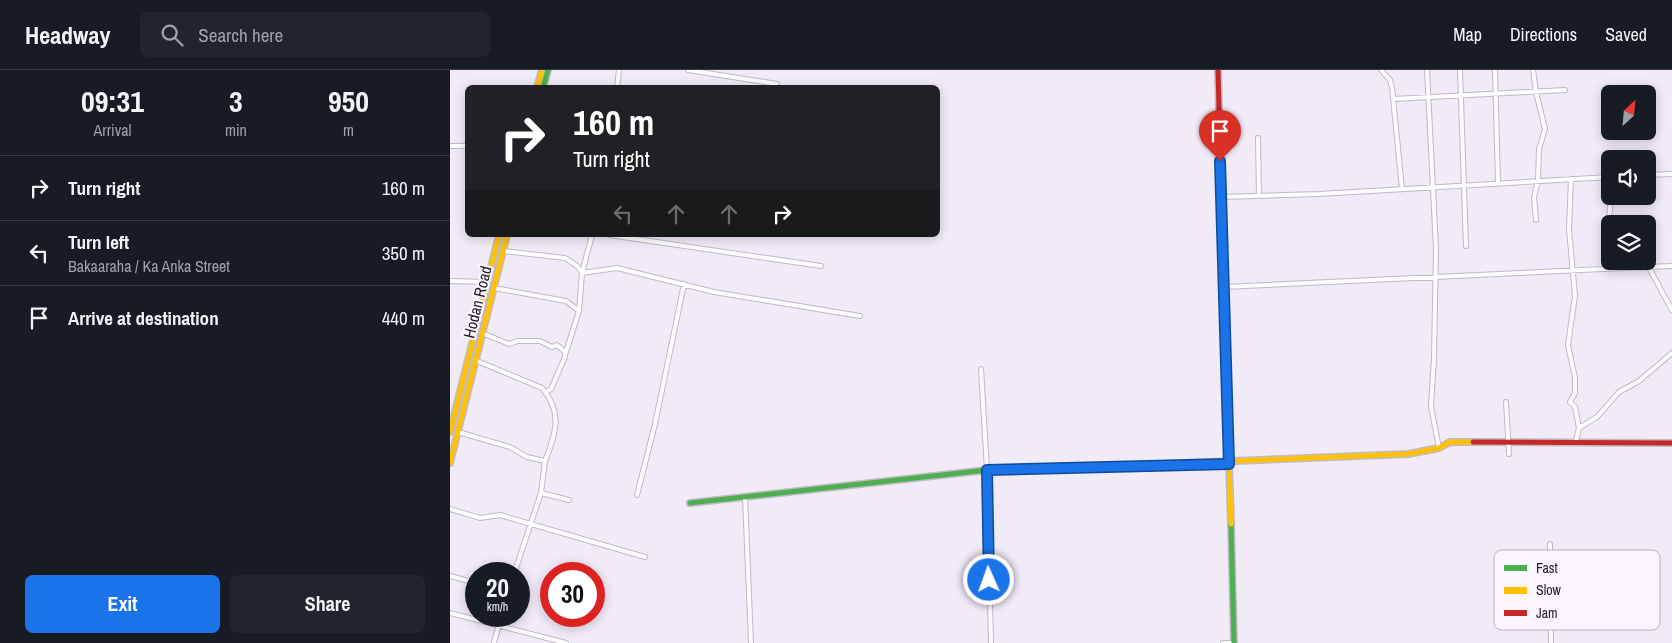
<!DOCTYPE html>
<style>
body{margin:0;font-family:"Archivo Narrow",sans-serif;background:#20242c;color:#f1f3f6;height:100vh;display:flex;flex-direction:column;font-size:19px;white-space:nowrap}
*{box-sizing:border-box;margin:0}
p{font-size:16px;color:#9ea1a6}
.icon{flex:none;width:28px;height:28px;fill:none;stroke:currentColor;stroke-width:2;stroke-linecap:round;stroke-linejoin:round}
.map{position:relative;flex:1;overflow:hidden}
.drawer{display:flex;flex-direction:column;background:#171b24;width:450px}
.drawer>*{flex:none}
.banner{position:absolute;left:15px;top:15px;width:475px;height:152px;border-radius:8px;box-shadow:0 2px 12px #0003;background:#202124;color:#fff;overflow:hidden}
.needle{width:32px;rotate:26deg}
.fabs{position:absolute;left:1151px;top:15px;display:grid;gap:10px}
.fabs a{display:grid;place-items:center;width:55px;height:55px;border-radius:8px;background:#171b24;box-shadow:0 2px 12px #0003;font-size:25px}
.speed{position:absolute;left:15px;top:492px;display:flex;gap:10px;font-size:25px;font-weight:700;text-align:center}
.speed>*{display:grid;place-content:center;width:65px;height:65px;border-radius:50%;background:#171b24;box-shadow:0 2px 12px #0003;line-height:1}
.speed small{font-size:12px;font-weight:400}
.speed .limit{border:8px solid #d22;background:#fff;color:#111}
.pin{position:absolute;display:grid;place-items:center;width:42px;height:42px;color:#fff;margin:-51px -21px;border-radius:50% 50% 50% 0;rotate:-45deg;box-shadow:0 0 5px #0007}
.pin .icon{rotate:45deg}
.me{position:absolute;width:55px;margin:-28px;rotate:358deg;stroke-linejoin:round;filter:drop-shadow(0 0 4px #0008)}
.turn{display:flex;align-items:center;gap:18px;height:105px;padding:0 25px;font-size:22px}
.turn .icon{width:65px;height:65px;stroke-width:2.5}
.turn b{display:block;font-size:35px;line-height:42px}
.lanes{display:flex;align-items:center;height:48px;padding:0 25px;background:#0003;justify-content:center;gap:25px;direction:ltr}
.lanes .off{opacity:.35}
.eta{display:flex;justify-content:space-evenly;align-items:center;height:85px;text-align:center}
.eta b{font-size:30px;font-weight:700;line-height:35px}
.button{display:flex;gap:10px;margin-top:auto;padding:10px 25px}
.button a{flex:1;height:58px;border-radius:8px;background:#1a73e8;color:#fff;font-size:20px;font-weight:700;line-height:58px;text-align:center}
.button a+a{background:#20242c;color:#f1f3f6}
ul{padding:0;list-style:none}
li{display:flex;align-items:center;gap:15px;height:65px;padding:0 25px;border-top:1px solid #363941}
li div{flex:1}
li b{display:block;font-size:19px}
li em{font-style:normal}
header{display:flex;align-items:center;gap:30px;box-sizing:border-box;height:70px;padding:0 25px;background:#171b24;border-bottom:1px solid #363941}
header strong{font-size:24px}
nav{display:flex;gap:28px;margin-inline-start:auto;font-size:18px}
.search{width:350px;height:45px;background:#20242c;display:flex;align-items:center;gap:12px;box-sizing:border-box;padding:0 18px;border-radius:8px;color:#9ea1a6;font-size:19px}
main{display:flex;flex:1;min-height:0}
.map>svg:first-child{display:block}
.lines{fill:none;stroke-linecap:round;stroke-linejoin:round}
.street-casing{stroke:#c0bac4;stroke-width:6}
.fast-casing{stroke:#c0bac4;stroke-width:8}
.slow-casing{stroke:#c0bac4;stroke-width:8}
.jam-casing{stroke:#c0bac4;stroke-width:8}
.street{stroke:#fdfcfe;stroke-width:4}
.fast{stroke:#4caf50;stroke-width:5}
.slow{stroke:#ffc107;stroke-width:5}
.jam{stroke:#c62828;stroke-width:5}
.route-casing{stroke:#114b97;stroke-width:12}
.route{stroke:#1a73e8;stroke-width:9}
.labels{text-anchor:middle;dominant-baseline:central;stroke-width:4.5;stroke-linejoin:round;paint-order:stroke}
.street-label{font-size:16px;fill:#221d26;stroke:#fbf5ff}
.key{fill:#fbf5ff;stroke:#bab4be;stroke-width:1}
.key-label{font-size:14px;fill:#221d26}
</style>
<header>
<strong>Headway</strong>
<div class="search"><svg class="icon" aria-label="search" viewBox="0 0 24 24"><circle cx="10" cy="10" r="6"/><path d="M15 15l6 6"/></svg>Search here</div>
<nav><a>Map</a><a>Directions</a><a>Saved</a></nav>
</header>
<main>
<section class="drawer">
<div class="eta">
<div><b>09:31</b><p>Arrival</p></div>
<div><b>3</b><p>min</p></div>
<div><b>950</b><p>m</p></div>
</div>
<ul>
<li><svg class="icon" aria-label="right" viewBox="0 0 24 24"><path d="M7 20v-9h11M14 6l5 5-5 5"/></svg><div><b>Turn right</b></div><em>160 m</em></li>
<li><svg class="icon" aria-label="left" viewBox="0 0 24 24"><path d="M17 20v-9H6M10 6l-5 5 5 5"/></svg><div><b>Turn left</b><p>Bakaaraha / Ka Anka Street</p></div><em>350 m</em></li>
<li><svg class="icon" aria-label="arrive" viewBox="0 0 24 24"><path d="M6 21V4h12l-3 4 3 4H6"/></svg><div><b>Arrive at destination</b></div><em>440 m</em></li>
</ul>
<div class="button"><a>Exit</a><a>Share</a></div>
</section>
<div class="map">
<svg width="1222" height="573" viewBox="0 0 1222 573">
<rect width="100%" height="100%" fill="#f1eaf7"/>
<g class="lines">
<g class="street-casing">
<path id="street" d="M238,0L327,14
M931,0L940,10L942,17L952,119
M977,0L986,179L984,289L981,336L989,378
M1010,0L1016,176
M1045,0L1048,113
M1083,0L1086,22L1095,59L1089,79L1088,111L1084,127L1086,150
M167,18L169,0
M943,29L1115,20
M808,68L809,126
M0,76H18
M1198,105L1222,104
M1159,107C1159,117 1161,129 1160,139C1158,157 1154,169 1160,186
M1121,109L1119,159L1125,226L1118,275L1125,308V323L1120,332L1125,337L1129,358
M771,127L869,124L1160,107
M142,165L132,203L167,198L264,222L410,246
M159,165L371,196
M53,181L115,188L127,196L132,203L129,241
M1162,191L1174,198L1222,196
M1198,196L1222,240
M0,211L38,212
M774,217L1174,198
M44,218L116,231L129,241L115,285
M32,263L59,274L68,271H90L102,277L107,275L115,282V287L101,319L96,322
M25,290L92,318C113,342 106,364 95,391
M531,299L537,400L541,573
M1056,332L1059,384
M8,362L60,377L77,387L95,391L91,423
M1126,371L1129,358L1147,347L1169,322L1189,311L1222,283
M187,425L205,354L234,214
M295,427L301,573
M0,439L30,448L50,445L195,487
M1100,474L1101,573
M64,504L91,423L119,430
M0,506L26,513
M0,543L116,573
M44,573L51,546
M773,573H784"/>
</g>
<g class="fast-casing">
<path id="fast" d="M93,18L98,0
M240,433L537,400L638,397
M781,454L784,573"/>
</g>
<g class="slow-casing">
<path id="slow" d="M87,18L92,0
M774,233L781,454
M0,362L49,165
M0,393L57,165
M638,397L958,384L989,378L1000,372H1023"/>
</g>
<g class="jam-casing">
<path id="jam" d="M768,0L774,233
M1023,372L1222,373"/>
</g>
<use href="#street" class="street"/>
<use href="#fast" class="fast"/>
<use href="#slow" class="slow"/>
<use href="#jam" class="jam"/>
</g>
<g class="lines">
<g class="route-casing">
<path id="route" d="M539,510L537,400L779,394L770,91"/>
</g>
<use href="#route" class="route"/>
</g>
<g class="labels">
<g class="street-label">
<text transform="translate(27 232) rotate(-76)">Hodan Road</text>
</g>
</g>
<rect x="1044" y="480" width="166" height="80" rx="8" class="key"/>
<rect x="1054" y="495" width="23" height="6" fill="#4caf50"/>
<rect x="1054" y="517" width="23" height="7" fill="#ffc107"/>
<rect x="1054" y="540" width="23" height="6" fill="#c62828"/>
<g class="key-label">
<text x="1086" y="503">Fast</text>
<text x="1086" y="525">Slow</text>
<text x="1086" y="548">Jam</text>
</g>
</svg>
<div class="fabs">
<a><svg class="needle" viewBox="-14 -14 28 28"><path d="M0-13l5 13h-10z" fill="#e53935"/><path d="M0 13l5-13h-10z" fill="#9ea1a6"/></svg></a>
<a><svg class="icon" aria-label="sound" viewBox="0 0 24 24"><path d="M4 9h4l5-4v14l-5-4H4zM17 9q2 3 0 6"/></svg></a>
<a><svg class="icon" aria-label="layers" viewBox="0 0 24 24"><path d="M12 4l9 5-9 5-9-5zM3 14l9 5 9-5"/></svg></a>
</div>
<div class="speed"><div>20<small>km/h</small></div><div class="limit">30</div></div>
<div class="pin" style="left:770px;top:91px;background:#d93025"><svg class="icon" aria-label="arrive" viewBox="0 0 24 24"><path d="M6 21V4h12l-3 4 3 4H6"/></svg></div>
<svg class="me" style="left:539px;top:510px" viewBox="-20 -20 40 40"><circle r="17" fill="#1a73e8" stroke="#fff" stroke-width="3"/><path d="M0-11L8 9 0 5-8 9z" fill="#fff"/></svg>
<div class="banner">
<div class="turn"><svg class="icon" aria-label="right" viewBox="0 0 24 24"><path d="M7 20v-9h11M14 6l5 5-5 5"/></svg><div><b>160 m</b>Turn right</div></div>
<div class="lanes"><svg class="icon off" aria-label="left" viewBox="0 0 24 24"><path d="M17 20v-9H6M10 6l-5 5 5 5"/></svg><svg class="icon off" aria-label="ahead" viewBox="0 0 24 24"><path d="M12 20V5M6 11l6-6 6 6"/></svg><svg class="icon off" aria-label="ahead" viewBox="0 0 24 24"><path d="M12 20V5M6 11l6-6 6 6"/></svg><svg class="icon" aria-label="right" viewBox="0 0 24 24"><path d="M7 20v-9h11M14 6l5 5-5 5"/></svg></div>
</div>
</div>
</main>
